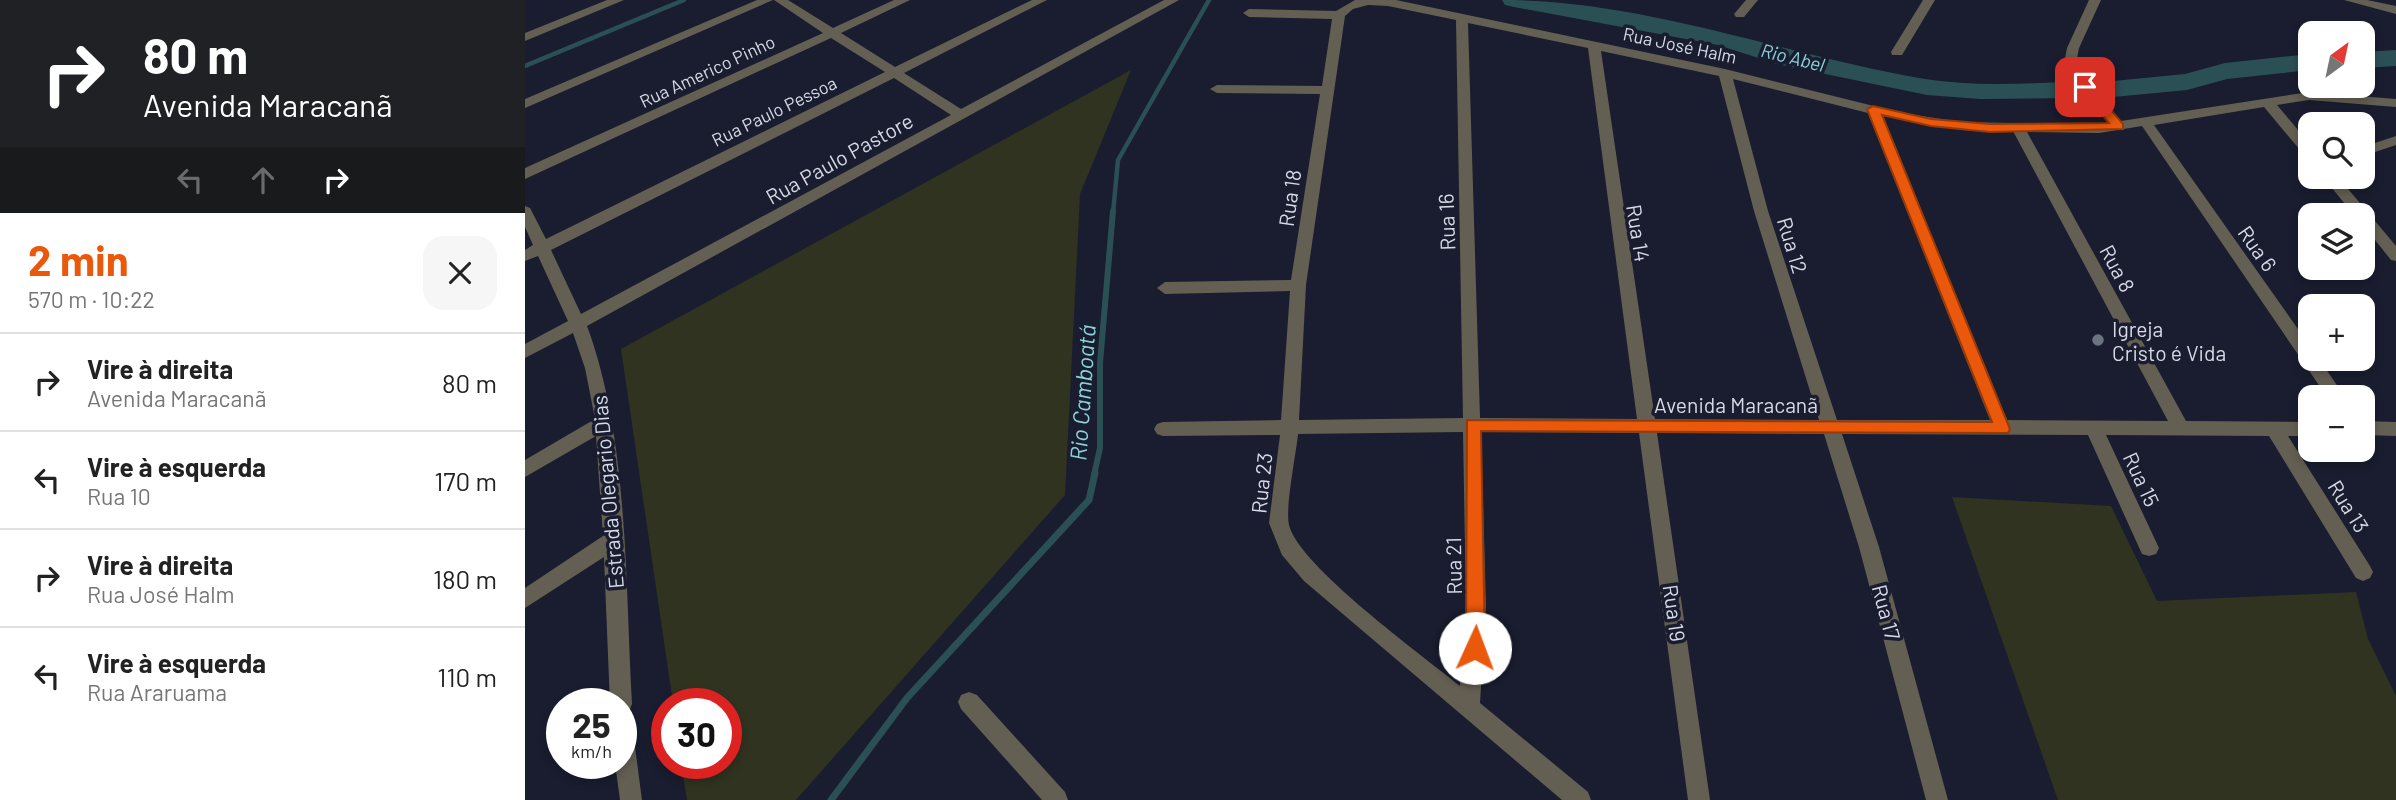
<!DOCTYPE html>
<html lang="pt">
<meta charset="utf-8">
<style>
body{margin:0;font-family:Barlow,sans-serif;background:#f6f6f6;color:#222;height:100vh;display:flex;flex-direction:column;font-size:26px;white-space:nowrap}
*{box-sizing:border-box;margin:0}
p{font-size:23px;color:#767676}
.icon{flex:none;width:38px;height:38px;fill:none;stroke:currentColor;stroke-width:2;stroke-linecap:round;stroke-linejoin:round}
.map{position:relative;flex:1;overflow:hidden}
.drawer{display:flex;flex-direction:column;background:#fff;width:525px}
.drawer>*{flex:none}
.hud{background:#202124;color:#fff;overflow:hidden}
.needle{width:46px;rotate:33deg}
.buttons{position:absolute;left:1773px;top:21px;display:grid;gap:14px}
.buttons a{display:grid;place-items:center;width:77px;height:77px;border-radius:14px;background:#fff;box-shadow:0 4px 10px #0003;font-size:35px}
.speed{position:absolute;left:21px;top:688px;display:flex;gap:14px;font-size:35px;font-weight:700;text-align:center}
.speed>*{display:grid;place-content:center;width:91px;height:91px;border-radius:50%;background:#fff;box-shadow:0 4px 10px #0003;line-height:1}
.speed small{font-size:18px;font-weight:400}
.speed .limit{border:10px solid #d22;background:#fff;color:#111}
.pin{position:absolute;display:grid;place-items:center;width:60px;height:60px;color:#fff;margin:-30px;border-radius:14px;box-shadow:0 4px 10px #0006}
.me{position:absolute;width:77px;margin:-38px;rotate:2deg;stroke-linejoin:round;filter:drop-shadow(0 0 5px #0008)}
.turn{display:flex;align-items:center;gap:24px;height:147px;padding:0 28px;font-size:32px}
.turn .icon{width:91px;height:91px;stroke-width:2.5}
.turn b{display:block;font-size:49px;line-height:60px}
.lanes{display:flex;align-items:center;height:66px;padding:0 28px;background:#0003;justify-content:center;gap:35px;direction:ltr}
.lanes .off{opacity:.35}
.round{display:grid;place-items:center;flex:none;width:74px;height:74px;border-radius:21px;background:#f6f6f6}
.headline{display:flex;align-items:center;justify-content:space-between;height:119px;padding:0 28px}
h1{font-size:42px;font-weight:700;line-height:52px;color:#ea580c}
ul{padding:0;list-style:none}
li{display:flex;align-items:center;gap:21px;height:98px;padding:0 28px;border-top:2px solid #e0e0e0}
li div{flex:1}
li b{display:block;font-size:26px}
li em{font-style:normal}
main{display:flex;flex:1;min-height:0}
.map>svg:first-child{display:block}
.green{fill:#303320}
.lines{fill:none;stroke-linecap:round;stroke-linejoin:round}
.stream-far2{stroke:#2a5055;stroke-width:4.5}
.stream-far1{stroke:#2a5055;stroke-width:6}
.stream{stroke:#2a5055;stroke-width:7}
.river{fill:#2a5055;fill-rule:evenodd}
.minor{fill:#645f53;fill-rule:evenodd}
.route{fill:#ea580c;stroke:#983908;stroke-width:2}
.worship-dot{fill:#6b7280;stroke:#191d2f;stroke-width:2.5}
.labels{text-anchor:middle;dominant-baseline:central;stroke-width:7;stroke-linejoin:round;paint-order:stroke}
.far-street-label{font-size:18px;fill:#d7dae6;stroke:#191d2f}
.far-water-label{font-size:19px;font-style:italic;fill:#89d3db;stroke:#191d2f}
.street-label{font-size:21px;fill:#d7dae6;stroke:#191d2f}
.poi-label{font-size:21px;fill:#d7dae6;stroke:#191d2f;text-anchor:start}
.water-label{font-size:23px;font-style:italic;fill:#89d3db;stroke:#191d2f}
</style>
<main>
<section class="drawer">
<div class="hud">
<div class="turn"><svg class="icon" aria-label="right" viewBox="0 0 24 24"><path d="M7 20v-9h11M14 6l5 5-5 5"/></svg><div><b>80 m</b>Avenida Maracanã</div></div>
<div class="lanes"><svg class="icon off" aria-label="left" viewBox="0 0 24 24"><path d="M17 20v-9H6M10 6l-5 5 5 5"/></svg><svg class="icon off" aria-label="ahead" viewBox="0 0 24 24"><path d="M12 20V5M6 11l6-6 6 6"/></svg><svg class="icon" aria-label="right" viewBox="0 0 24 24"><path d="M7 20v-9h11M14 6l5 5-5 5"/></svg></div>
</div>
<div class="headline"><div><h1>2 min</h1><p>570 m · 10:22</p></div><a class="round"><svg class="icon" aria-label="close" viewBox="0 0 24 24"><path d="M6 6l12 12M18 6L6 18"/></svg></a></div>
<ul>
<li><svg class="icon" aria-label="right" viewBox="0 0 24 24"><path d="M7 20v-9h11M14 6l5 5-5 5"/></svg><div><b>Vire à direita</b><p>Avenida Maracanã</p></div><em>80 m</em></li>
<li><svg class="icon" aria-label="left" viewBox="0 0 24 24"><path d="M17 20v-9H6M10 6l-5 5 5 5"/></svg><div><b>Vire à esquerda</b><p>Rua 10</p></div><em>170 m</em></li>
<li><svg class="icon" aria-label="right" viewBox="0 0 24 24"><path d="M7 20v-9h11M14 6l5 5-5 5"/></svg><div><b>Vire à direita</b><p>Rua José Halm</p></div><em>180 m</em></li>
<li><svg class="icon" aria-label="left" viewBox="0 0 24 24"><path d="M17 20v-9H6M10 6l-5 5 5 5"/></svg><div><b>Vire à esquerda</b><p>Rua Araruama</p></div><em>110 m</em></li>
</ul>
</section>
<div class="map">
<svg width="1871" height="800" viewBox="0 0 1871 800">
<rect width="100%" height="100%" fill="#191d2f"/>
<path class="green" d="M606,70L555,194L540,495L271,800H162L156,763H201V704L148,703L96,349Z
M1427,497L1586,506L1632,601L1831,592L1843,639L1871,696V800H1533Z"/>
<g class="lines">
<path class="stream-far2" d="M0,66L159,0
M588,213L593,160L684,0"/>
<path class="stream-far1" d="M569,475L575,448V363L588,211"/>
<path class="stream" d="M306,800L382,698L564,500L570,473"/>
<path class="river" d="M977,0C1122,0 1258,55 1400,79C1449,87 1500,83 1549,82L1558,84L1562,90L1558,96L1549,98L1455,99L1402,95L1252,64L1193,45L989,7L980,5Z
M1871,50V66L1838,68V52Z
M1785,54V70L1702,79L1662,90L1578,98L1569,96L1565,90L1569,84L1578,82L1660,74L1700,63Z"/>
<path class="minor" d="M82,0H99L0,41V33Z
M232,0H248L0,108V99Z
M249,0H263L308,28L369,0H385L316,33L370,67L507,0H522L379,73L436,109L639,0H654L62,326C104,439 100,583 107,704L105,709L117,800H95L90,763H96V704H85L79,557L0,608V588L78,536L71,436L0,477V460L70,419L60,368L48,333L0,358V344L43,321L13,256L0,261V250L8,245L0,227V206L5,208L21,239L360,72L306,38L0,179V168L298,33ZM369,78L426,115L56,314L26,250Z
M830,0H871L1200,69L1377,113L1436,122L1574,125L1583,123L1539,64L1542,48L1564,0H1576L1554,48L1551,64L1577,100L1596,121L1784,92L1871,99V107L1784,100L1752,105L1785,144V157L1780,156L1739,107L1629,125L1785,346V359H1794L1820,397H1802L1617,126L1574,133L1502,132L1661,421L1785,422V436H1763L1845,566L1848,572L1845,578L1838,581L1831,578L1744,436L1581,435L1634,548L1631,554L1624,556L1617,554L1563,435L1317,434L1354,547L1423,800H1401L1334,547L1299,434L1132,433L1185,800H1163L1114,433L956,432L961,606L955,703L1063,792L1066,800H1037L779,581L757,555L744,523L755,435L638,436L632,434L629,429L632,424L638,422L756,420L765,291L640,294L632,288L640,282L766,280L795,94L692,93L685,89L692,85L797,86L807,19L724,17L718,13L724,9L811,11ZM843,5L863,6L931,20L938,418L774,420L781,285L820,16L828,9ZM943,23L1063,48L1112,419L955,418ZM1076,51L1194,76L1229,211L1294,420L1130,419ZM1208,79L1343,113L1465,420H1312L1243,211ZM1358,116L1436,130L1488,131L1643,421L1482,420ZM938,432L941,606L935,686C897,655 774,566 764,525C760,508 771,455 773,434Z
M1221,0H1233L1219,17H1211L1209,14Z
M1398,0H1410L1377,55H1367L1366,52Z
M1819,0H1842L1871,6V14Z
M1871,136V145L1838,156V147Z
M1798,177H1813L1871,246V261L1866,260L1838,225V215H1829Z
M1838,421L1871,422V436L1838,435Z
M444,692L452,695L540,792L543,800H517L436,709L433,702L436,695Z"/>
</g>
<path class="route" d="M1556,84H1564L1598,124V129L1465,132L1406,126L1357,115L1485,429L1483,433L956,431L960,648L957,654L950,657L943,654L941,648L942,420L1467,422L1342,109L1348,106L1406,119L1465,124L1584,123L1556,89Z"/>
<circle class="worship-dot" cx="1573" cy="340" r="7"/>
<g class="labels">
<g class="far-street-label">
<text transform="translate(1155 45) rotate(12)">Rua José Halm</text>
<text transform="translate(182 71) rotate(-25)">Rua Americo Pinho</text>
<text transform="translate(249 111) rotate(-26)">Rua Paulo Pessoa</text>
</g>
<g class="far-water-label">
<text transform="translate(1268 57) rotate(14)">Rio Abel</text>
</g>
<g class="street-label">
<text transform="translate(314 158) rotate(-29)">Rua Paulo Pastore</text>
<text transform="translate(764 198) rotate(-82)">Rua 18</text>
<text transform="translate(921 222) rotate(-92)">Rua 16</text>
<text transform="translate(1114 233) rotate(81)">Rua 14</text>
<text transform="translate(1268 245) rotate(73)">Rua 12</text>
<text transform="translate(1733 248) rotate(55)">Rua 6</text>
<text transform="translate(1593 268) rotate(62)">Rua 8</text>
<text x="1211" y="404">Avenida Maracanã</text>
<text transform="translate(1617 479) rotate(65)">Rua 15</text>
<text transform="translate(736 483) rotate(-84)">Rua 23</text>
<text transform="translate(82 492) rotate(-95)">Estrada Olegario Dias</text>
<text transform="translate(1824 506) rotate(58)">Rua 13</text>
<text transform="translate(928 566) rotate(-91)">Rua 21</text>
<text transform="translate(1362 612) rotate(75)">Rua 17</text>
<text transform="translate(1150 613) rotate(82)">Rua 19</text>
</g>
<g class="poi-label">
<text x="1587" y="328">Igreja<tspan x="1587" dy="24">Cristo é Vida</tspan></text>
</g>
<g class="water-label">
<text transform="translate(557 393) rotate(-86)">Rio Camboatá</text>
</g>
</g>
</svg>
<div class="buttons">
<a><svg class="needle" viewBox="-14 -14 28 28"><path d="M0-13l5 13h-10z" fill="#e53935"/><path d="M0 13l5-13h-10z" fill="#767676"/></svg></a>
<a><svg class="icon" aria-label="search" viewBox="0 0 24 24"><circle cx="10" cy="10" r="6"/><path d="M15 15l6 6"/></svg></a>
<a><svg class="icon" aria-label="layers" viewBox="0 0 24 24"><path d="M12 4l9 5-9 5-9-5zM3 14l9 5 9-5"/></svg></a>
<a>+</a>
<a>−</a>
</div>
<div class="speed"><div>25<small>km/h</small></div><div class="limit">30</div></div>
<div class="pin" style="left:1560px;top:87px;background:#d93025"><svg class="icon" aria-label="arrive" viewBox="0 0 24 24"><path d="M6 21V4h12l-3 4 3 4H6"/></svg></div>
<svg class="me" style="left:950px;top:648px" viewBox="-20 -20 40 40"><circle r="19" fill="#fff"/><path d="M0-13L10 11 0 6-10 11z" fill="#ea580c"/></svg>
</div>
</main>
